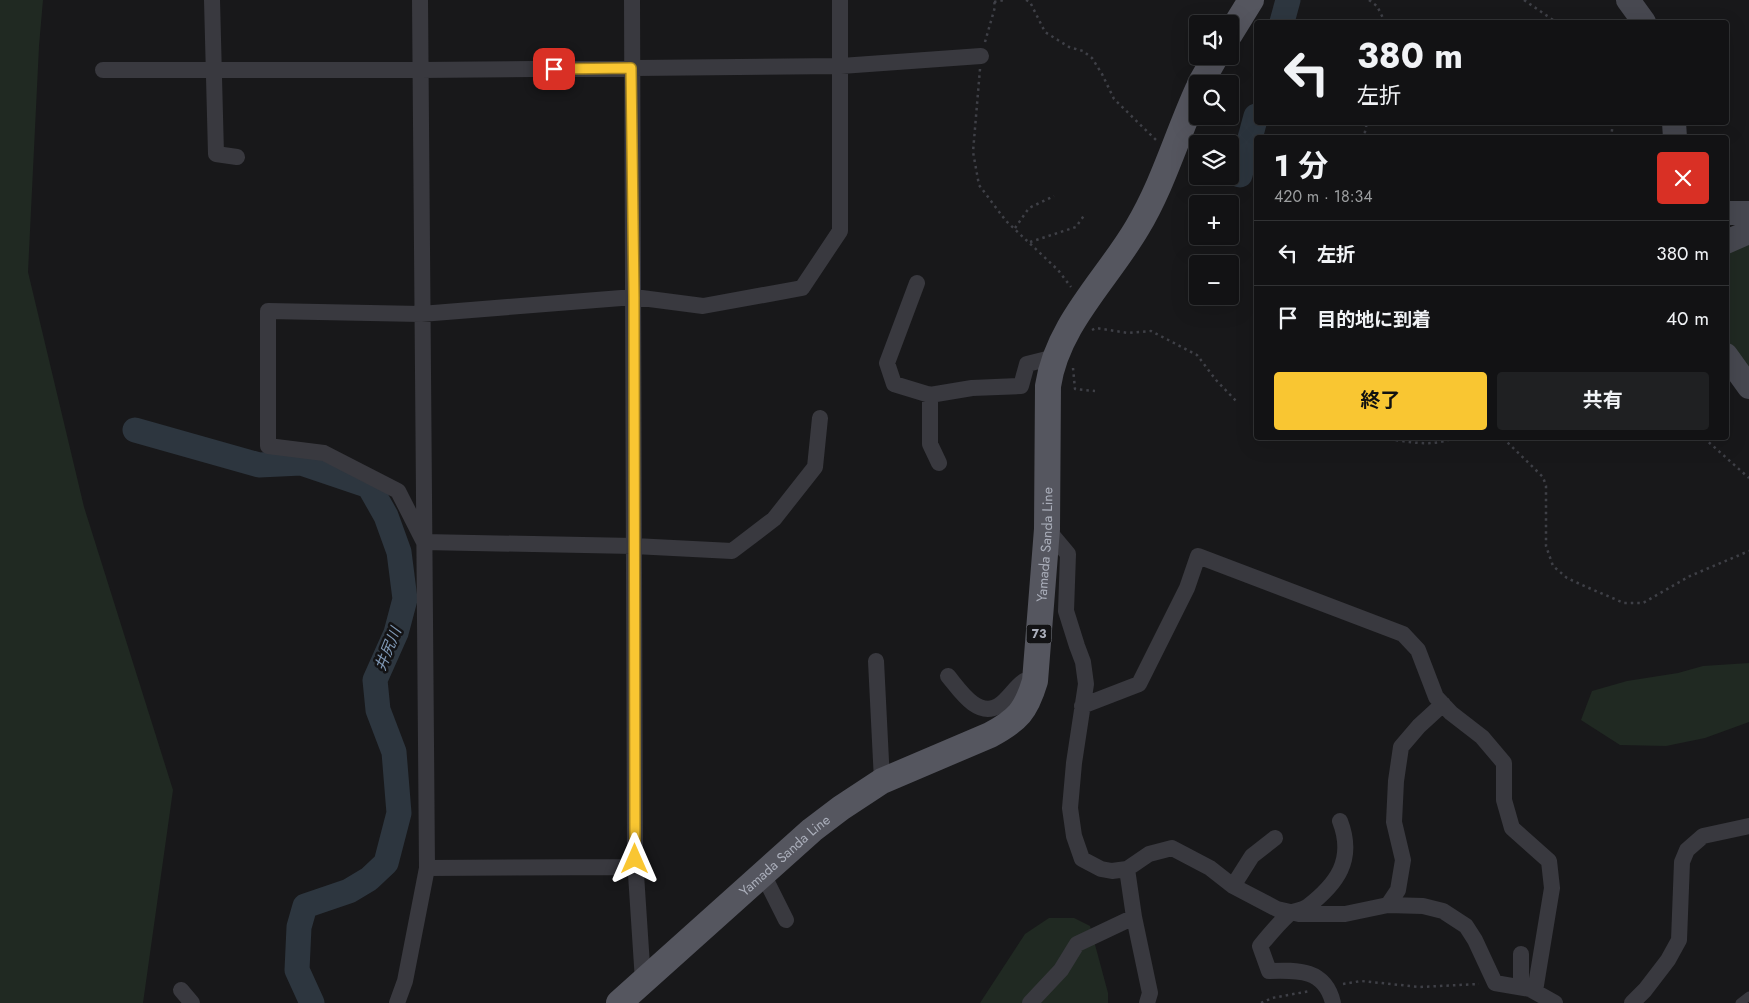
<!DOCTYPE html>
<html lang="ja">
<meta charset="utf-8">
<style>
body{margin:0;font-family:Jost,"Noto Sans JP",sans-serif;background:#1f2022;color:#f1f3f6;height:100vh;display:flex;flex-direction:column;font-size:19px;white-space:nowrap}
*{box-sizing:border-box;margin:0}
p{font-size:16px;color:#9c9ea0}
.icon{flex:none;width:28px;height:28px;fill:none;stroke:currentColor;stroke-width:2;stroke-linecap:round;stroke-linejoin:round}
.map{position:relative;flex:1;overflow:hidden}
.panel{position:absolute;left:1254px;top:135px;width:475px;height:305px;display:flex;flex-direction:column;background:#121214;border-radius:5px;box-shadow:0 5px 20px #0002,0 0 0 1px #313234}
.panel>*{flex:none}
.hud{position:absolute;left:1254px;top:20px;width:475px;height:105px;border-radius:5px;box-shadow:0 5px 20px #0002,0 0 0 1px #313234;background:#121214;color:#f1f3f6;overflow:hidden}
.controls{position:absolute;left:1189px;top:15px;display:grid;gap:10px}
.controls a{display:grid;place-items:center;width:50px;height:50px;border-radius:5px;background:#121214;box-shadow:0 5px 20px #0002,0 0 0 1px #313234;font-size:25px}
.pin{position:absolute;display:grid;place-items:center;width:42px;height:42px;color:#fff;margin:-21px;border-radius:10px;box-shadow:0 2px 8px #0006}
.me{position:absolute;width:55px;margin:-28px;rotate:0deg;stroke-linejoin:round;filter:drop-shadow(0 0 4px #0008)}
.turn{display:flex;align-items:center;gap:18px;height:105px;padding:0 20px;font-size:22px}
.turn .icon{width:65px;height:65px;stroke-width:2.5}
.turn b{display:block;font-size:35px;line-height:42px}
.round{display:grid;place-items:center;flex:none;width:52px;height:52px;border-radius:5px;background:#1f2022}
.summary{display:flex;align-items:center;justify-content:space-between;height:85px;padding:0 20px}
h1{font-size:30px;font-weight:700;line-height:38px}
.cta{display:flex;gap:10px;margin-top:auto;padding:10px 20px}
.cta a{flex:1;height:58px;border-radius:5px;background:#f9c632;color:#111;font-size:20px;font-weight:700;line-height:58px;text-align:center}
.cta a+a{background:#1f2022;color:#f1f3f6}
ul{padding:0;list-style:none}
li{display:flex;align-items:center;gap:15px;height:65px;padding:0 20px;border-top:1px solid #313234}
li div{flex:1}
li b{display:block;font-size:19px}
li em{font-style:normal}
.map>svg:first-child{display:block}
.green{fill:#202922}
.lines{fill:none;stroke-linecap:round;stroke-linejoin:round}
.river{stroke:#2d363f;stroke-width:25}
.path{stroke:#3f4047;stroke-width:2.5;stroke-dasharray:2.5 4;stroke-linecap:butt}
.lane{stroke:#39393f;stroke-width:9}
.street{stroke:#39393f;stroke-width:16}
.secondary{stroke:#474850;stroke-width:24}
.primary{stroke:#55565f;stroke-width:26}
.route-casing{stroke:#a28120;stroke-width:12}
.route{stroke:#f9c632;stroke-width:9}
.labels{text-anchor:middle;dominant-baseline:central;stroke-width:5;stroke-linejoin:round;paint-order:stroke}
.shield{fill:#131315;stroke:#7d8088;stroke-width:1}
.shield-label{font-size:12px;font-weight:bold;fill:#aaaeba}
.street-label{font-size:14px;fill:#aaaeba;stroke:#131315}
.water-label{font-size:15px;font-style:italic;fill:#8099b6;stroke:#131315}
</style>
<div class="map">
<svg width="1749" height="1003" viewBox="0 0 1749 1003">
<rect width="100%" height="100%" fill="#18181a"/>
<path class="green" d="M0,0H43L39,46L28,272L84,507L173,790L143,1003H0Z
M1749,238V382L1726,359V249Z
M1749,663V722L1705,738L1666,746L1620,745L1581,720L1592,691L1627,681L1678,673L1703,666Z
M1049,918H1074L1090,926L1108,993V1003H980L1025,934Z"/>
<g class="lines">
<path class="river" d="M1282,22L1288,0
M1240,175L1256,116
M135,430L259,465L301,463L369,486L386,516L399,552L405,599L396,633L375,680L378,710L394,752L399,813L386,863L369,879L349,891L305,906L299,927L297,970L312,1003"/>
<path class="path" d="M1026,0L1030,2L1045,32L1069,47L1083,51L1092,58L1102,74L1114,99L1157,141
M1369,0L1377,6L1385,22
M1524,0L1556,22
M994,2L1005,0
M985,42L995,7L994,0
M980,69L973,152L979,185L1006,221L1058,270L1071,287
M1360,138L1365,132L1367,122
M1611,138L1613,122
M1015,228L1029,208L1054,196
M1030,242L1076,227L1085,214
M1092,330L1096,328L1128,333L1151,331L1197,355L1216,380L1237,402
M1073,368L1075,389L1095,391
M1383,438C1404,441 1432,448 1453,438
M1503,438L1543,477L1546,486V546L1553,566L1567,578L1582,585L1624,603H1643L1690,576L1749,551
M1704,438L1749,478
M1343,984L1361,981L1420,987L1479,984
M1261,1003L1272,998L1310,991"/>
<path class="lane" d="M1740,1003L1749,996"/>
<path class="street" d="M212,0L216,154L237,157
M632,0L635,859L643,981
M103,70H420L841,66L981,56
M917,283L887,363L894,384L930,395L972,388L1021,386L1027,364L1055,357
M930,395V444L939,463
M820,418L815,467L774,519L732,551L634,546L424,542L398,491L324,453L268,446V311L421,314L634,297L703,306L802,288L840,231V0
M1047,529L1068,554L1066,611L1077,646L1083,662L1086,684L1074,763L1070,808L1074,836L1082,859L1101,869L1112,871L1127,869L1149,854L1172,848L1210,868L1233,886L1277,909L1299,914H1345L1388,905L1423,906L1443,911L1466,926L1475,940L1495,983L1530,989L1555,1003
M876,661L882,781
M948,676C959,689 977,718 998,706C1008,700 1014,688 1024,681H1035
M1082,706L1139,684L1187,588L1198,556L1403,634L1418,650L1436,697L1451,713L1482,737L1504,763V800L1512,828L1549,861L1552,888L1535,991
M427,868L636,867
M1127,869L1134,917L1150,993L1147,1003
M763,874L786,920
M1233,886L1252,856L1275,838
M1388,905L1398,890L1403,860L1394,822L1396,781L1401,747L1419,726L1443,704
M1521,987V954
M181,990L192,1003
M397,1003L405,981L427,868L420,0
M1030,1003L1061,970L1077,944L1134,917
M1333,1003C1325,969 1298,970 1269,971L1260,946C1269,935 1278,924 1289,914C1294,910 1301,911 1307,907C1337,884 1355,860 1340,821
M1632,1003L1645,990L1668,960L1679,940L1682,862L1687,850L1703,836L1749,826"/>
<path class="secondary" d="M1628,0L1644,22
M1674,122L1675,138
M1726,213H1749
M1726,242L1749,232
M1726,355L1749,387"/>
<g class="primary">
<path d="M1230,34L1251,0"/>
<path d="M1200,84L1216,56"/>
<path id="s1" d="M619,1003L812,830L841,808L882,781L990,735C1018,720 1026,711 1035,681L1047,529L1048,386C1057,325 1107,279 1137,228C1163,185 1177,135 1198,89"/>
</g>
</g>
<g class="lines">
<g class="route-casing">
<path id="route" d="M554,69L631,68L634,297L635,859"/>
</g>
<use href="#route" class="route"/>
</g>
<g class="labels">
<rect class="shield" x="1026.5" y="624.5" width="25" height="19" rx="4"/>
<g class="shield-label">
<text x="1039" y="634">73</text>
</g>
<g class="street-label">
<text stroke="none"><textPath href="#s1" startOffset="672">Yamada Sanda Line</textPath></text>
<text stroke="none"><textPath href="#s1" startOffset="222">Yamada Sanda Line</textPath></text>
</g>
<g class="water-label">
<text transform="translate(388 649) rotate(-68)">井尻川</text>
</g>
</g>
</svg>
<div class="controls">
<a><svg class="icon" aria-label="sound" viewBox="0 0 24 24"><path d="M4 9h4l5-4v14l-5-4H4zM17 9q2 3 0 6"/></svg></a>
<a><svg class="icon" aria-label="search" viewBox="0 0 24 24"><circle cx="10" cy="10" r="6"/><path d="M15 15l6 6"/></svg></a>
<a><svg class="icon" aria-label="layers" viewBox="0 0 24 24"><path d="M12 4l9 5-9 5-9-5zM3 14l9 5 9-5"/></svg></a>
<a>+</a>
<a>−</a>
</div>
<div class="pin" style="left:554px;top:69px;background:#d93025"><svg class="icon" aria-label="arrive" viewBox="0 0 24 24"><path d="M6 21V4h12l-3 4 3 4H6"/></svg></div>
<svg class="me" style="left:635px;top:859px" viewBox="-20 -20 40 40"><path d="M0-17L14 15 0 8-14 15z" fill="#f9c632" stroke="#fff" stroke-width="4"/></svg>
<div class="hud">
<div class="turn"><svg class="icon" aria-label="left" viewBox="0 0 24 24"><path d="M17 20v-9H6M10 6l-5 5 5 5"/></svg><div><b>380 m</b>左折</div></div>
</div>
<section class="panel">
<div class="summary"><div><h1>1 分</h1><p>420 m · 18:34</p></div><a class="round" style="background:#d93025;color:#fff"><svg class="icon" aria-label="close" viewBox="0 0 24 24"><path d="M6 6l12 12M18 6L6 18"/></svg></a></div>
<ul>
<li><svg class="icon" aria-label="left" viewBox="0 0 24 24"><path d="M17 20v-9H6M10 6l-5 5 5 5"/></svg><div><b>左折</b></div><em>380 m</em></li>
<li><svg class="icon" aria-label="arrive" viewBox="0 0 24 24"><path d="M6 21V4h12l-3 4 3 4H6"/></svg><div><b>目的地に到着</b></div><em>40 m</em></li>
</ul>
<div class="cta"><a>終了</a><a>共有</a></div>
</section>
</div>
